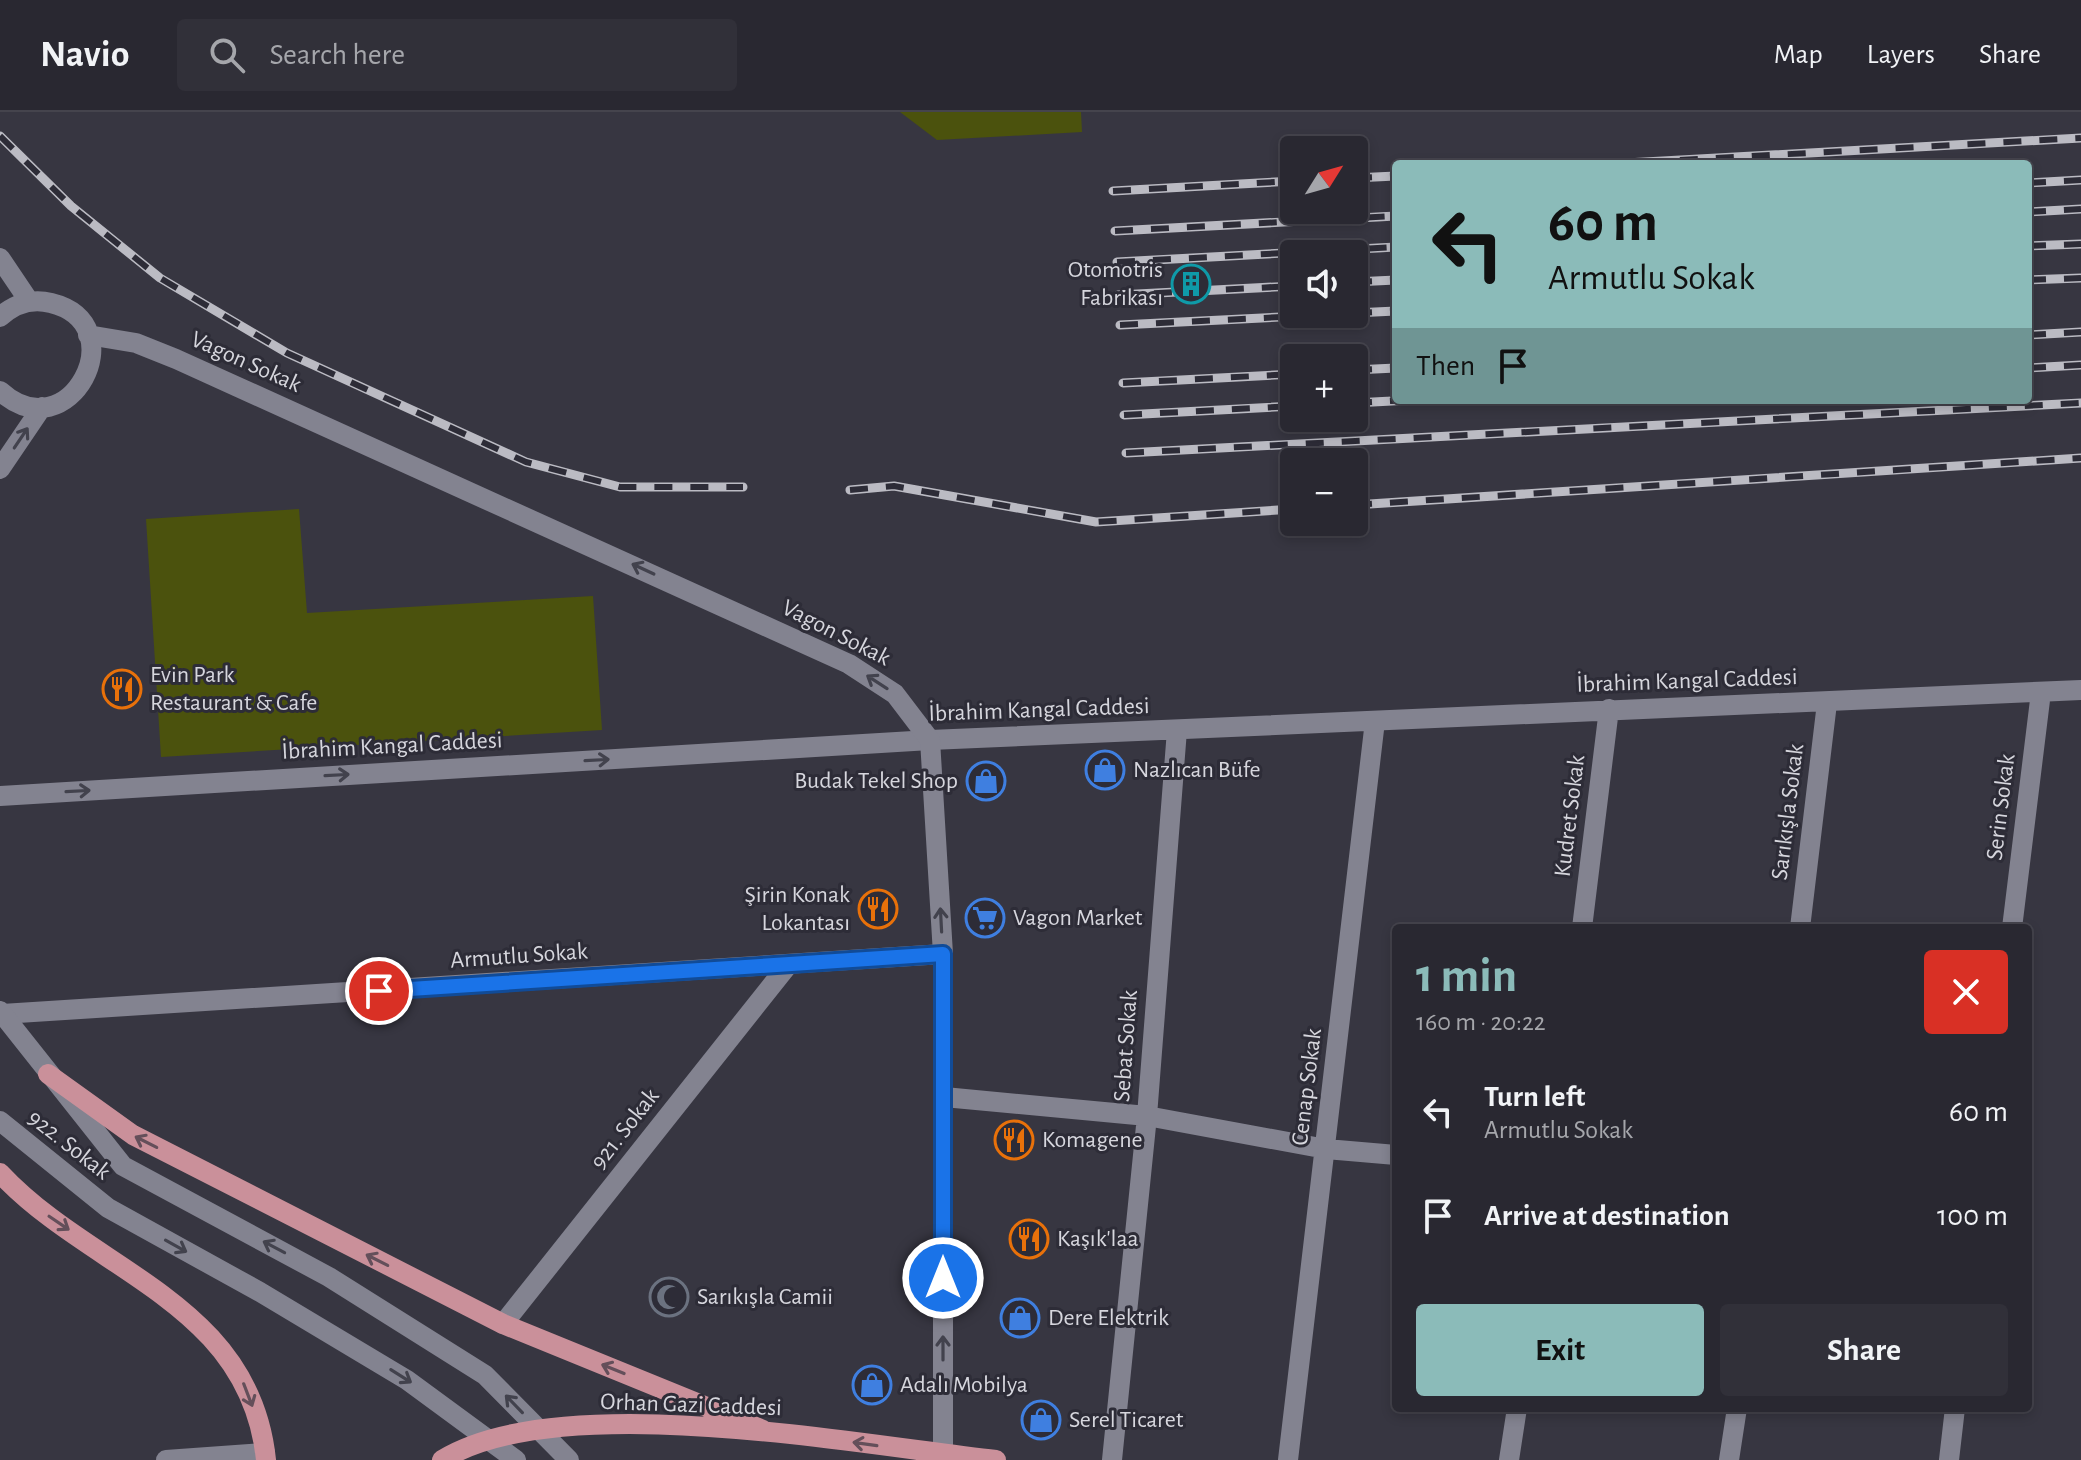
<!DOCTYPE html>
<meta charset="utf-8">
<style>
body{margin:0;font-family:"Alegreya Sans",sans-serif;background:#313039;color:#f1f3f6;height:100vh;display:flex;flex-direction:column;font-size:30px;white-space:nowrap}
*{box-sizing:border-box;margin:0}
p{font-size:26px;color:#a5a6ab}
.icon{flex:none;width:44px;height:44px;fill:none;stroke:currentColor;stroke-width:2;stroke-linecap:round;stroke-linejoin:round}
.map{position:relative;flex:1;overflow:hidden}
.drawer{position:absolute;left:1392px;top:812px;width:640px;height:488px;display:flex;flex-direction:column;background:#292831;border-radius:8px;box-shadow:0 4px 12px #0003,0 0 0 2px #45444d}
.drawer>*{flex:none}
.guide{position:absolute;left:1392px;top:48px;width:640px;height:244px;border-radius:8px;box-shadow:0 4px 12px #0003,0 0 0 2px #45444d;background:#8bbbb9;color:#111;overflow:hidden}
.needle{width:52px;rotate:53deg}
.fabs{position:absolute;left:1280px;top:24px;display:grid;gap:16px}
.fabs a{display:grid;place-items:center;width:88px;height:88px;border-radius:8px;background:#292831;box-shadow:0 4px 12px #0003,0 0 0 2px #45444d;font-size:40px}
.pin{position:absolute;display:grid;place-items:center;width:68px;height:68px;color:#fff;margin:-34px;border:4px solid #fff;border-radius:50%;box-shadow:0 2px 8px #0007}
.me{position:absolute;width:88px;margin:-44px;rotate:0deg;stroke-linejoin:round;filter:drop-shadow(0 0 6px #0008)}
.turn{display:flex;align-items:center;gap:28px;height:168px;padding:0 24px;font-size:36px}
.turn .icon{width:104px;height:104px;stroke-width:2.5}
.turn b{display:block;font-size:56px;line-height:68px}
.then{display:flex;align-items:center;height:76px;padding:0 24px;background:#0003;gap:16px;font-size:30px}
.round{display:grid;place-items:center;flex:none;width:84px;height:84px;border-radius:8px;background:#313039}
.head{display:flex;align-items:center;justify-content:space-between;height:136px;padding:0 24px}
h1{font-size:48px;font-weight:700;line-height:60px;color:#8bbbb9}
.button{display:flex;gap:16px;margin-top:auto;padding:16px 24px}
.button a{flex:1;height:92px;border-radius:8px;background:#8bbbb9;color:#111;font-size:32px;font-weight:700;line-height:92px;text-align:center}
.button a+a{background:#313039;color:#f1f3f6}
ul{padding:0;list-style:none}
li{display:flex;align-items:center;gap:24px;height:104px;padding:0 24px}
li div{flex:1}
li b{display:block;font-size:30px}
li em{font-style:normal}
header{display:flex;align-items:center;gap:48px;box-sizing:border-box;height:112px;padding:0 40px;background:#292831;border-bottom:2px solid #45444d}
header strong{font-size:38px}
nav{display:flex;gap:44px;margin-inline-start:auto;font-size:28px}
.search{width:560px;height:72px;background:#313039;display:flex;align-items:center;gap:20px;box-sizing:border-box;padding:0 28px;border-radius:8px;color:#a5a6ab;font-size:30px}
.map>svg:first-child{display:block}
.green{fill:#4b520d}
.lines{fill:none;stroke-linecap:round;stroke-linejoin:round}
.minor{stroke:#838390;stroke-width:20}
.secondary{stroke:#838390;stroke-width:20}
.primary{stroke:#ca909a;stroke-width:20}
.rail-casing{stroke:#bbbbc3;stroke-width:9}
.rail{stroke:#2d2c37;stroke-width:6;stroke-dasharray:18;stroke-linecap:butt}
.oneway{stroke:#42424d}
.oneway2{stroke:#644f5a}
.route-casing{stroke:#114b97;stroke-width:20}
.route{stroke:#1a73e8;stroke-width:14}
.labels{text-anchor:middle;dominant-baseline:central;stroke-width:6;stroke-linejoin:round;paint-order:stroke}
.poi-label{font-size:24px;fill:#d6d6dd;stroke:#2d2c37;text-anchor:start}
.street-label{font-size:24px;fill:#d6d6dd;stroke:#2d2c37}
</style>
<header>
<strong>Navio</strong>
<div class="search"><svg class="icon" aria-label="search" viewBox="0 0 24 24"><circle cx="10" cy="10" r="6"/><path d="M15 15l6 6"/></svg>Search here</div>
<nav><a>Map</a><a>Layers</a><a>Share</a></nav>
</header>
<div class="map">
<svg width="2081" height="1348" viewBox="0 0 2081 1348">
<rect width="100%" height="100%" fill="#373641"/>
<path class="green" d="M900,0H1081L1082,20L937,28Z
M299,397L307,501L593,484L602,618L161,645L146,407Z"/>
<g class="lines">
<path class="minor" d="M0,684L930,628L2081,578
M1582,816L1609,597
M1800,816L1827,591
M2012,816L2041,580
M2,902L943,842
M944,985L1147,1004L1326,1037L1396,1043
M503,1212L788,853
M166,1348L265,1341
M1112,1348L1147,1004L1177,618
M1288,1348L1375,609
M1509,1348L1517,1296
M1729,1348L1737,1296
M1949,1348L1955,1296"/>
<path class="secondary" d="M0,146L29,189
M0,205C14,192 32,186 51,191C137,212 69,342 0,279
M88,223L136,231L176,247L849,552L895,582L930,628L943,842V1342
M0,357L42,295
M0,899L123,1054L329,1165L485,1263L569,1348
M0,1009L108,1096L260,1180L407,1268L516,1348"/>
<path class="primary" d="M48,962L133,1023L503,1212L763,1318
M0,1061C92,1160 250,1190 266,1348
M442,1348C560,1275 858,1333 996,1348"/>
<g class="rail-casing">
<path id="rail" d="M0,24L71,94L160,166L287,241L526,350L620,375H743
M1608,52L2081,26
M1354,66L1396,64
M2028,71L2081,68
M1113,79L1294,69
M2028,100L2081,97
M1115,119L1396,104
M2028,134L2081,132
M1117,150L1396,135
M2028,168L2081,166
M1354,170L1396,168
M1118,183L1294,174
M1354,201L1396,199
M1120,213L1343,202
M2028,223L2081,220
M2028,256L2081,253
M1354,258L1396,256
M1123,271L1294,262
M1354,291L1411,288
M1124,303L1294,294
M1126,341L2081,291
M850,378L894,374L1096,410L1294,397
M1354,393L2081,346"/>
</g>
<use href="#rail" class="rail"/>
</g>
<defs><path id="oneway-shaft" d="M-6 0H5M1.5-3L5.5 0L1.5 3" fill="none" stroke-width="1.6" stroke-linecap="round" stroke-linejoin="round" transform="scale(2)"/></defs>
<g class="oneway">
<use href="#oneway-shaft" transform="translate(21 326) rotate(-56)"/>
<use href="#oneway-shaft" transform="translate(643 457) rotate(-155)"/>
<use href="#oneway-shaft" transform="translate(877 570) rotate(-147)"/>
<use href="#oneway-shaft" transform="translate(597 648) rotate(-3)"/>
<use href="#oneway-shaft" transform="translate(337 663) rotate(-3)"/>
<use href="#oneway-shaft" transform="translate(78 679) rotate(-3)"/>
<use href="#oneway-shaft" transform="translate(941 808) rotate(-93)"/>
<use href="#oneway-shaft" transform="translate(176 1134) rotate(29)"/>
<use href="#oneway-shaft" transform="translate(274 1135) rotate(-152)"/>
<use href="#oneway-shaft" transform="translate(943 1236) rotate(-90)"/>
<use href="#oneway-shaft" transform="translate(401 1264) rotate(32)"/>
<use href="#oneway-shaft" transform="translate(514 1292) rotate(-134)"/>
</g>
<g class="oneway2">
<use href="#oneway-shaft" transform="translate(146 1030) rotate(-153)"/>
<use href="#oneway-shaft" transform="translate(59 1111) rotate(34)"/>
<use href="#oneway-shaft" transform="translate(377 1148) rotate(-153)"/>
<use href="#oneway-shaft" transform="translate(613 1257) rotate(-158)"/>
<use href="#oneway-shaft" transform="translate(248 1283) rotate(69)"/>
<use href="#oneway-shaft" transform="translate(865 1332) rotate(-172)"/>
</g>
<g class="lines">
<g class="route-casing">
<path id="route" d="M379,879L943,842V1166"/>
</g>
<use href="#route" class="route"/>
</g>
<defs>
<g id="building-ring" transform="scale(2)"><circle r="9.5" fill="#2d2c37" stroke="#0f9aa8" stroke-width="1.5"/><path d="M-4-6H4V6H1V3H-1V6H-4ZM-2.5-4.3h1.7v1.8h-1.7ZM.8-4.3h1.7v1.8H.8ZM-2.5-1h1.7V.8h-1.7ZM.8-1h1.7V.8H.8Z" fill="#0f9aa8"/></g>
<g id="restaurant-ring" transform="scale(2)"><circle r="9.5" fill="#2d2c37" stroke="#e8710a" stroke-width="1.5"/><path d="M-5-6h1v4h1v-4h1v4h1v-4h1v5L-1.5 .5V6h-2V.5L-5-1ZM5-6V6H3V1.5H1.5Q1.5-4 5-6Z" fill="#e8710a"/></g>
<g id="shop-ring" transform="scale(2)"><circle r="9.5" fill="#2d2c37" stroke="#3f7fe0" stroke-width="1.5"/><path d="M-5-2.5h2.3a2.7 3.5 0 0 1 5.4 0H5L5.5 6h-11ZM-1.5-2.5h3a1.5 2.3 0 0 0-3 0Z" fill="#3f7fe0"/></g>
<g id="supermarket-ring" transform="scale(2)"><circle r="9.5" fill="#2d2c37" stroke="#3f7fe0" stroke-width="1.5"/><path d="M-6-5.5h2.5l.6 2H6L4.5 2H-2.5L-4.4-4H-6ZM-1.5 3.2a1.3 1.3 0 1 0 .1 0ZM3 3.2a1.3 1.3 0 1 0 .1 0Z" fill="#3f7fe0"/></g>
<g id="mosque-ring" transform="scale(2)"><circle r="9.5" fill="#2d2c37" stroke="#6b7280" stroke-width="1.5"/><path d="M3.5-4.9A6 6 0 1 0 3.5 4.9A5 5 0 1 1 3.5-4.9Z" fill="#6b7280"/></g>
</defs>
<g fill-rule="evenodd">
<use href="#building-ring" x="1191" y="172"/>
<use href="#restaurant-ring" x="122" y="577"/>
<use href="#shop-ring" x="1105" y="658"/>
<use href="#shop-ring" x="986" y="669"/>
<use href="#restaurant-ring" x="878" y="797"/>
<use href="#supermarket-ring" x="985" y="806"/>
<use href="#restaurant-ring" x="1014" y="1028"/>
<use href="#restaurant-ring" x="1029" y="1127"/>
<use href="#mosque-ring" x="669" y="1185"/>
<use href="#shop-ring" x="1020" y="1206"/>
<use href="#shop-ring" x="872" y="1273"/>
<use href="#shop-ring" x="1041" y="1308"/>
</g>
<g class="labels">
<g class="poi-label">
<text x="1163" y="158" text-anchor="end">Otomotris<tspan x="1163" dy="28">Fabrikası</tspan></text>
<text x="150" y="563">Evin Park<tspan x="150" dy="28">Restaurant &amp; Cafe</tspan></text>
<text x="1133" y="658">Nazlıcan Büfe</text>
<text x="958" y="669" text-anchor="end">Budak Tekel Shop</text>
<text x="850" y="783" text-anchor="end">Şirin Konak<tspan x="850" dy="28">Lokantası</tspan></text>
<text x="1013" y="806">Vagon Market</text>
<text x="1042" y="1028">Komagene</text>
<text x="1057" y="1127">Kaşık'laa</text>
<text x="697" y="1185">Sarıkışla Camii</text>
<text x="1048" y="1206">Dere Elektrik</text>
<text x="900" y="1273">Adalı Mobilya</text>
<text x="1069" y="1308">Serel Ticaret</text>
</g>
<g class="street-label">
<text transform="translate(246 250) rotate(24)">Vagon Sokak</text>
<text transform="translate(836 521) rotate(27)">Vagon Sokak</text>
<text transform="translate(1687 569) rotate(-2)">İbrahim Kangal Caddesi</text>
<text transform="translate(1039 598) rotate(-2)">İbrahim Kangal Caddesi</text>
<text transform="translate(392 634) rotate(-3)">İbrahim Kangal Caddesi</text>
<text transform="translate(2001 695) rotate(-83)">Serin Sokak</text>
<text transform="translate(1788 700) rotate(-83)">Sarıkışla Sokak</text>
<text transform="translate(1570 704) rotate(-83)">Kudret Sokak</text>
<text transform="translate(519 844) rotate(-4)">Armutlu Sokak</text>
<text transform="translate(1126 934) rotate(-86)">Sebat Sokak</text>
<text transform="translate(1307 975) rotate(-83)">Cenap Sokak</text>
<text transform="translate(625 1017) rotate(-52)">921. Sokak</text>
<text transform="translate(69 1033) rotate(38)">922. Sokak</text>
<text transform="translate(691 1293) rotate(2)">Orhan Gazi Caddesi</text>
</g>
</g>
</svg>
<div class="fabs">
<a><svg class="needle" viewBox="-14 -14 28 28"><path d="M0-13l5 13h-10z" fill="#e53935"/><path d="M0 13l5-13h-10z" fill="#a5a6ab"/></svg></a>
<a><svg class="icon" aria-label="sound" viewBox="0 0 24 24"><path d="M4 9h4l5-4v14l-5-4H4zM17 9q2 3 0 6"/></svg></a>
<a>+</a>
<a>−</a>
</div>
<div class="pin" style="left:379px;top:879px;background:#d93025"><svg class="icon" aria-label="arrive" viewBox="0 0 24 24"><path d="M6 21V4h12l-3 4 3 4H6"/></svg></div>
<svg class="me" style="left:943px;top:1166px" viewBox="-20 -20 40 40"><circle r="17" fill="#1a73e8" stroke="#fff" stroke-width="3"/><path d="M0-11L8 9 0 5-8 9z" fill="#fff"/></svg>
<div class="guide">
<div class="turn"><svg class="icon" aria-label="left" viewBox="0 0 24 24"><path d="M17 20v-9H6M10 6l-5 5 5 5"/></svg><div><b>60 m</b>Armutlu Sokak</div></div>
<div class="then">Then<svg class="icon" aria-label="arrive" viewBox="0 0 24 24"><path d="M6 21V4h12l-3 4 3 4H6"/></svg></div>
</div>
<section class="drawer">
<div class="head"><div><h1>1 min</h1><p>160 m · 20:22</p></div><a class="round" style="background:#d93025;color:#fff"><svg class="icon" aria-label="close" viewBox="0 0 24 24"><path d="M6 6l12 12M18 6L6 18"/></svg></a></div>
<ul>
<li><svg class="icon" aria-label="left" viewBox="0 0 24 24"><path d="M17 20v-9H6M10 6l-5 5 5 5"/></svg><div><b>Turn left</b><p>Armutlu Sokak</p></div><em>60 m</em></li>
<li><svg class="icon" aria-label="arrive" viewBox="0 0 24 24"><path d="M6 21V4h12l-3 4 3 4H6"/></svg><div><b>Arrive at destination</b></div><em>100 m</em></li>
</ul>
<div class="button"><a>Exit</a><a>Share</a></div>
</section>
</div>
